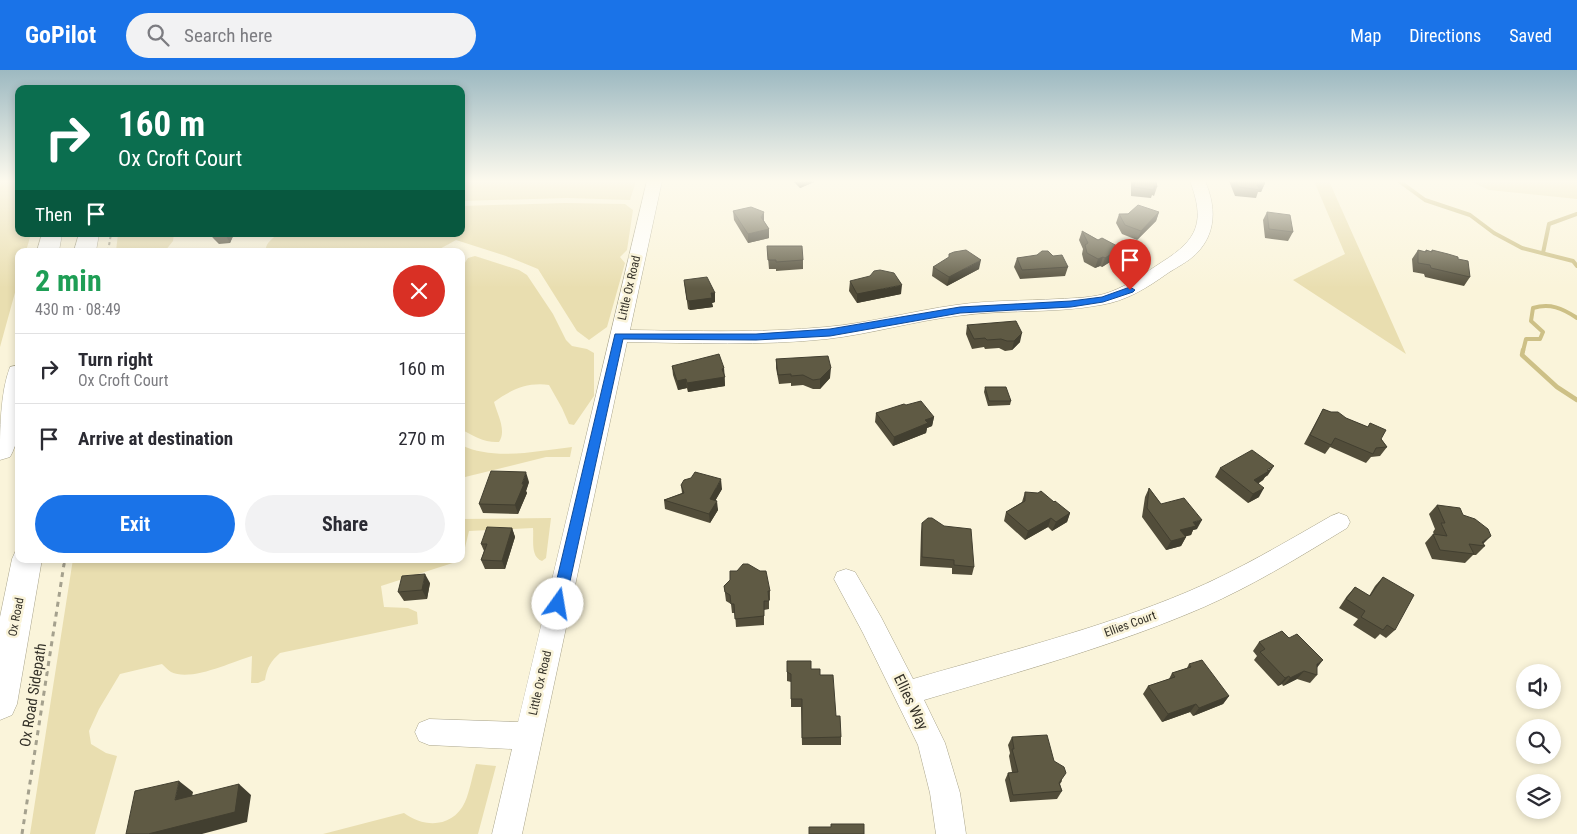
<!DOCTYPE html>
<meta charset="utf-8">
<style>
body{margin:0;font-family:"Roboto Condensed",sans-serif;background:#f2f2f3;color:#2b2b33;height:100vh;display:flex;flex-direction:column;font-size:19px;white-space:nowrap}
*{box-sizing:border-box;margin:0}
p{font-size:16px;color:#7c7c81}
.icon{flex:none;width:28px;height:28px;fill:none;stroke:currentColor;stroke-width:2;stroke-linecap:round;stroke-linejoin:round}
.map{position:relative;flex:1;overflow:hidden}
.details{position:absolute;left:15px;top:178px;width:450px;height:315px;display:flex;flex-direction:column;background:#fff;border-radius:10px;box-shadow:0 2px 8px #0003}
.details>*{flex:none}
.top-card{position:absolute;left:15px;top:15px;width:450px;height:152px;border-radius:10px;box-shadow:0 2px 8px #0003;background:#0b6e4f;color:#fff;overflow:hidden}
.fabs{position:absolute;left:1516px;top:594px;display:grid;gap:10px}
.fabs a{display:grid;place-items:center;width:45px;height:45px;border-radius:50%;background:#fff;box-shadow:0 2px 8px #0003;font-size:25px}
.pin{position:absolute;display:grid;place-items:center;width:42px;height:42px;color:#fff;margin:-51px -21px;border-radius:50% 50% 50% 0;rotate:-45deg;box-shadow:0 0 5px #0007}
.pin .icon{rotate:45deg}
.me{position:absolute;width:55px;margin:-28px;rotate:13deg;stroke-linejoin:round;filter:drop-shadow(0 0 4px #0008)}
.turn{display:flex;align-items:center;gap:18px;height:105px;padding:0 20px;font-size:22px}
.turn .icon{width:65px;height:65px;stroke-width:2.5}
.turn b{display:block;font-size:35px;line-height:42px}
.then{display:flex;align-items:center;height:48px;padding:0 20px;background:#0003;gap:10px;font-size:19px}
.round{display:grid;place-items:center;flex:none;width:52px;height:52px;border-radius:26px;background:#f2f2f3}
.headline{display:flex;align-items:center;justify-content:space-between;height:85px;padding:0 20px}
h1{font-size:30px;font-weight:700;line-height:38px;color:#1e9e55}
.cta{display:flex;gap:10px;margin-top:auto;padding:10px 20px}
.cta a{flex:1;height:58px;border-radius:30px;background:#1a73e8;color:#fff;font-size:20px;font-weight:700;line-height:58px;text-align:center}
.cta a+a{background:#f2f2f3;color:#2b2b33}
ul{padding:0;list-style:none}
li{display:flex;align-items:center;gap:15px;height:70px;padding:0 20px;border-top:1px solid #e1e1e2}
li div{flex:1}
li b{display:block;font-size:19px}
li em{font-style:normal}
header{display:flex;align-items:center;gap:30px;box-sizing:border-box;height:70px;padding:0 25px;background:#1a73e8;color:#fff}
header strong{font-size:24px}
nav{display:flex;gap:28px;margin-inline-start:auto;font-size:18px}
.search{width:350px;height:45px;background:#f2f2f3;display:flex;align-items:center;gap:12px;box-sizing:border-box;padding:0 18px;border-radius:28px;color:#7c7c81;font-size:19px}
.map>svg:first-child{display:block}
.green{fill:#e9deb0}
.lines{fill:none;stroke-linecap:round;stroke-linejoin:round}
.stream-far1{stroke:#cdc086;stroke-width:4}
.stream{stroke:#cdc086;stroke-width:4.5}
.minor-casing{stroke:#a9a48b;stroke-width:1}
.highway-casing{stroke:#a9a48b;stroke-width:1}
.path-far2{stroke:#a5a18e;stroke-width:2;stroke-dasharray:3 3;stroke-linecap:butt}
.path-far1{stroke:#a5a18e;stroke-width:2.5;stroke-dasharray:4 4;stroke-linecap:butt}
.path{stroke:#a5a18e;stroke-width:3;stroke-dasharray:5 5;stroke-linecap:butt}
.minor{fill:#fff;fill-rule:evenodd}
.highway{fill:#fff;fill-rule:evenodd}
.wall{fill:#524d3a}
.shaded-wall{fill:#423f30}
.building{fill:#5f5a44;stroke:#423f30}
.route{fill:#1a73e8;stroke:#114b97}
.labels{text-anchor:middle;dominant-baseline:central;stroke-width:5;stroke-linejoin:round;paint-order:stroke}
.street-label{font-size:12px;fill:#343128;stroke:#faf4da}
.near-street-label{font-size:15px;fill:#343128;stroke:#faf4da}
</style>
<header>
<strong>GoPilot</strong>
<div class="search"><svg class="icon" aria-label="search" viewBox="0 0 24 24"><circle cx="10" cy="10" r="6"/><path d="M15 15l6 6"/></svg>Search here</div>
<nav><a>Map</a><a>Directions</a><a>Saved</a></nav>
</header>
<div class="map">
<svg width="1577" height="764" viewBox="0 0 1577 764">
<rect width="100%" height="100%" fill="#faf4da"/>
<path class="green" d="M0,111H19V164H31L26,181H19V208L0,277Z
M461,111H636L630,130L567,128L461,131Z
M1314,111H1329L1406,284L1293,210L1345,184Z
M1470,111H1577V129L1489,120Z
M565,133L625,134L633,140L627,180L620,187L625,193L607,257L589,270L577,261L538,199L506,186L456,170L436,181H266C265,173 272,170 277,164H461V136Z
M118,164H174L173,171L165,181H116Z
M475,186L519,200L527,205L553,244L566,270L572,276L587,279L594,283V326L574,355L569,354L562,338L549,315C527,312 511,320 494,332C497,344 507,360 499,372C485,373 473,366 461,359V206L464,194L468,188Z
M461,375C494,391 537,381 572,377L570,387H546L461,408Z
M551,448L546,488L542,491C530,487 534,469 533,458L469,461L462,490L381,516L384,537L408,538L417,542L418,554L280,583C271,591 267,597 265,610L258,613H251L252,586C231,592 191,612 171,602C168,600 164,596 162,594L120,604L99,639L89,661L91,674L106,683L117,686L95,764H30L73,489H461V449Z
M476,694L496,696L478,764H323L404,743C424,758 453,758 465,732C470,721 472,706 476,694Z"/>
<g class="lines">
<path class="stream-far1" d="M1399,111L1425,130L1470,145L1494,163L1522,178L1573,191L1577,196
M1543,183L1549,154L1577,144
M1523,281L1526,269H1540L1543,262L1531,251L1533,238C1550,233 1562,238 1577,248"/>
<path class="stream" d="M1523,280L1522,285L1557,317L1577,330"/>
<g class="minor-casing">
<path id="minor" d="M647,111H662L630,260C695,261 761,263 826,257C870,253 912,241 956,235C990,230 1024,231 1058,229C1075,228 1094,228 1110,222C1129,215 1145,203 1162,192C1199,169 1205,151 1190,111H1205C1216,136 1217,163 1196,184C1188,192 1177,197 1168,203C1147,218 1126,231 1101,235C1053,244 1005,239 957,246C914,251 871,264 827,269C761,276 694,273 627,272L522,764H492L512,679L429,675L419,671L415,662L419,653L429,649L518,652Z
M1339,443L1347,446L1350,452L1347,458C1301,486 1254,515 1204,537C1114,576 1018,602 924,630L945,673L960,723L966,764H936L930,723L918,675L863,563L834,509L837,502L846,499L855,502L881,547L913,609C1005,582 1099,559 1187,522C1237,501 1284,473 1331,446Z"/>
</g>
<g class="highway-casing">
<path id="highway" d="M42,164H62L59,181H37Z
M79,164H99L96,181H74Z
M19,295C19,324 25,361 10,387L0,390C0,361 0,323 10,297Z
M19,479V489H42L17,634L12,645L0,650V547L12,489L16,480Z"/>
</g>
<path class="path-far2" d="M108,181L111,164"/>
<path class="path-far1" d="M64,495L65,489"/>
<path class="path" d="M22,764L64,494"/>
<use href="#minor" class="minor"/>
<use href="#highway" class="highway"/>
</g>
<path class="wall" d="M793,111H814V112L800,118Z
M1131,111H1156L1157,117L1154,126L1152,125L1151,128L1131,126Z
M1229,111H1264L1265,113L1261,122H1258L1256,128L1235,126Z
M733,141L764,151L769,159V168L748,173L734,150Z
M1159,142L1156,151L1137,170L1122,164L1116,153L1119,144Z
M1267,142L1293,162L1288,171L1265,168L1263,150Z
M1082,161L1098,170L1121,178L1118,187L1102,197L1100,196L1095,198L1084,192L1082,184L1083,179L1079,170Z
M210,164H234L230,173L219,174L213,168Z
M767,176L803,190V199L776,201V199H769Z
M1418,180L1425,182L1426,180L1431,182L1432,180L1458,189L1470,207L1464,216L1425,207L1424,204L1413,202L1412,189Z
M1053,186L1068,197L1065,206L1020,209L1014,197L1017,188Z
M933,197L979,199L947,216L932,206Z
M684,210L715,232L712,233L713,237L690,240L688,239Z
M850,211L901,224L857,233L849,221Z
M967,255L1020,272L1012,280L1005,281L999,278L985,279L984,277L972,279L966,264Z
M776,289L830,308L820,319H813L803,315L791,316V313L779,314L776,298Z
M672,296L724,298L725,316L688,322L687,318L678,320L673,305Z
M985,317L1011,331L1010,335L988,336L984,322Z
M906,335L934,347L932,356L927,358L926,363L893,376L875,352L876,343Z
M1323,339L1368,357L1370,353L1387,377L1380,386L1371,387L1366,393L1330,377L1325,384L1304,374Z
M1220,398L1268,405L1265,407L1263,410L1259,413V427L1248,433L1215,407Z
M529,412L526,421L527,423L518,444L483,443L479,434Z
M681,415L722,419L715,431L718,440L710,453L665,439L664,430L682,423Z
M1149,418L1161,434L1197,459L1193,460L1191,465L1185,466L1186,467L1181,476L1166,480L1142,447L1145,427Z
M1025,422L1054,432L1070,443L1067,452L1052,461L1048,457L1025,470L1004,451L1006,442L1022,432Z
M1437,435L1463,445L1485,476L1476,485H1473L1465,493L1432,489L1425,473L1433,464H1434L1433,462L1435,459L1429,444Z
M922,453L974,497L972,505L952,504V498L920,496L921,462Z
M512,458L515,467L505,499H485L481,490L484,481L481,474Z
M1383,507L1395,560L1386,568L1380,564L1375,569L1353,555L1358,549L1339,538L1347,526L1355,517L1369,526L1375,516Z
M730,510L770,521V530H769V539L764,540V555L736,557L735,543H732L731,534L726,531L724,516Z
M430,513L427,529L404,531L398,522Z
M1259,572L1317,598V605L1310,613L1297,609L1283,616L1282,614L1278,616L1254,590L1257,586L1253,581Z
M787,591L811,599L820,605L836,646L841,667V675H802L801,637H791V612L787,611Z
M1189,594L1229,626L1223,634L1193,646L1190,642L1162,652L1143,624L1148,616L1169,609L1172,603L1187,598Z
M1012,667L1054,691L1062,711L1060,714L1062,721L1057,729L1010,732L1005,710L1008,703L1012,702L1009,686L1010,683L1008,675Z"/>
<path class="shaded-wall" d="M800,111H814V112L800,118Z
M1265,113L1261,122H1258L1260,120L1257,115Z
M764,142V151L761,156V147Z
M1159,142L1156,151L1137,170L1141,161Z
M769,159V168L748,173V164Z
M225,164H234L230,173Z
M1121,178L1118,187L1102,197L1105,188Z
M1103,187L1100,196L1095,198L1098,189Z
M981,190L979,199L947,216L949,207Z
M902,215L901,224L857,233V224Z
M711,223H715V232L712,233L713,237L690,240L689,231Z
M1022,263L1020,272L1012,280L1014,271Z
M724,298L725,316L688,322L687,313Z
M831,298L830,308L820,319V309Z
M686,309L687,318L678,320L677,311Z
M934,347L932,356L927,358L926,363L893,376L894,367L925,350Z
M1274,396L1268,405L1265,407L1263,410L1249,419L1254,410Z
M526,402L529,412L526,421L527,423L518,444L515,435Z
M721,409L722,419L711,438L710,429Z
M1264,418L1259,427L1248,433L1253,424Z
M717,431L718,440L710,453L709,444Z
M1070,443L1067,452L1052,461L1056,452Z
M1051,448L1048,457L1025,470L1028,461Z
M1202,450L1197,459L1193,460L1191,465L1176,469L1180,460L1193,452Z
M512,458L515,467L505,499L502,491Z
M1491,466L1482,475V472Z
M1186,467L1181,476L1166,480L1171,471Z
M425,504L430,513L427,529L422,520Z
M1323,590L1316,599L1317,594Z
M1304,601L1297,609L1283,616L1290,608Z
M1289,606L1282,614L1278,616L1285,608Z
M1229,626L1223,634L1193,646L1199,638Z
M1196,634L1190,642L1162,652L1168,644Z
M179,711L193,722L189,741L175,730Z
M239,714L251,725L247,752L202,764H148Z"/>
<path class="building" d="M1134,111H1156L1157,117L1154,116V120L1134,117Z
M1236,111H1264L1265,113L1257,115L1260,120L1239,117Z
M1138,135L1159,142L1141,161L1125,155L1119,144H1128Z
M751,137L764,142L761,147L769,159L748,164L733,141Z
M1267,142L1290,145L1293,162L1269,159Z
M1082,161L1098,170L1102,168L1121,178L1105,188L1103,187L1098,189L1087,183L1085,175L1088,173Z
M767,176H802L803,190L776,192V190H768Z
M966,180L981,190L949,207L933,197L949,187V184L954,182Z
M1418,180L1426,182V180L1432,182V180L1448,184L1458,187V189L1468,191L1470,207L1431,198L1430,195L1418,193Z
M1042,181H1048L1053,186L1062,185L1068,197L1022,200L1017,188L1037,185Z
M880,200L894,203L902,215L857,224L850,211L870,206L874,201Z
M707,207L715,223H711L712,228L689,231L687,230L684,210Z
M1016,251L1022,263L1014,271H1007L1001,269L987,270L985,268L974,269L967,255Z
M719,284L724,298L722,299L725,307L687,313L686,309L677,311L672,296Z
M828,286L831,298L820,309L813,310L803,305L791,306V304L778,305L776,289Z
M985,317H1006L1011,331H989Z
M921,331L934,347L925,350L928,353L894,367L876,343L904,334L906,335Z
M1323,339L1331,342H1338L1346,348L1368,357L1370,353L1386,360L1381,369L1387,377L1376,378L1373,384L1335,368L1331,375L1310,365Z
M1252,380L1274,396L1267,400L1269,401L1254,410L1264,418L1253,424L1220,398Z
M491,401L526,402L522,414H524L515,435L479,434Z
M695,402L721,409L710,429L717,431L709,444L664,430L684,423L681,415L684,410L691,408Z
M1149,418L1161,434L1184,428L1202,450L1193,452L1196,456L1180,460L1186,467L1171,471L1147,438Z
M1041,421L1054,432L1055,431L1070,443L1056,452L1051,448L1028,461L1006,442L1025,431V422L1038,423Z
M1437,435L1460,438L1463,445L1475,449L1488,459L1491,466L1482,472L1485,476L1469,474L1474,484L1440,480L1433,464L1447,466L1441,453H1445Z
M928,448H932L944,456L971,459L974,497L954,495V490L922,487V453Z
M487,457L512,458L502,491L481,490L487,474H481Z
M743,494H748L760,501H766L770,521H768L769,531H764V546L735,549L734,534H731L730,525L725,522L724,516L730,510V501H737Z
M425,504L422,520L398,522L402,506Z
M1383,507L1414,525L1395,560L1387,555L1383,560L1361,547L1365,541L1346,529L1355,517L1370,526Z
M1282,561L1289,568L1297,564L1323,590L1317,594V605L1304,601L1290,608L1289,606L1285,608L1260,582L1265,579L1259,572Z
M1202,590L1229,626L1199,638L1196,634L1168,644L1148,616L1175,607L1172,603L1191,597L1189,594Z
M787,591H811V599H820V605H833L836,646H840L841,667L802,668V629H791V604L787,602Z
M1047,665L1054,691L1064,697L1066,703L1059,713L1062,721L1013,725L1008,703L1018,702L1012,679H1014L1012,667Z
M179,711L175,730L239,714L235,742L148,764H126L135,721Z
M831,754H864V764H809V757H831Z"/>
<linearGradient id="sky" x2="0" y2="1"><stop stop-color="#9db9c1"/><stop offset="0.51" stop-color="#fdfaee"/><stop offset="1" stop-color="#fdfaee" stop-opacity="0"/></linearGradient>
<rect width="1577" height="218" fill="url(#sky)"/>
<path class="route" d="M1130,217L1135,220L1133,222L1103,232L1071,237L960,243L830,266L756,270L623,269L565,534L563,538L558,540L553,538L551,534L615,264H756L830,259L960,237L1071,231L1102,227Z"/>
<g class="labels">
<g class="street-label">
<text transform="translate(629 218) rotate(-77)">Little Ox Road</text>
<text transform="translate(16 547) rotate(-79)">Ox Road</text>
<text transform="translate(1130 554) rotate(-20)">Ellies Court</text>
<text transform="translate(540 613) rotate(-77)">Little Ox Road</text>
</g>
<g class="near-street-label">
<text transform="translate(33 625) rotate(-81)">Ox Road Sidepath</text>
<text transform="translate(911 632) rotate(64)">Ellies Way</text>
</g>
</g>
</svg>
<div class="fabs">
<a><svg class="icon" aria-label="sound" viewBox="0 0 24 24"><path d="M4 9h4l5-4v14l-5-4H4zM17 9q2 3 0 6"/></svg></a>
<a><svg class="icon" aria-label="search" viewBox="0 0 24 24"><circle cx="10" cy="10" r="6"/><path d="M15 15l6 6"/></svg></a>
<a><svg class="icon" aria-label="layers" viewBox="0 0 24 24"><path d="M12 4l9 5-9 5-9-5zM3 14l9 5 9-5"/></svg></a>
</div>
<div class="pin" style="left:1130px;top:220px;background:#d93025"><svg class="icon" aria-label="arrive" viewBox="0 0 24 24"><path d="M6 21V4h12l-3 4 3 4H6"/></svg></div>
<svg class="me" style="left:558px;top:534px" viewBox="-20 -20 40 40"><circle r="19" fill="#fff"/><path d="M0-13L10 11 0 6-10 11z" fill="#1a73e8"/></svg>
<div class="top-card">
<div class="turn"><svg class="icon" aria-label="right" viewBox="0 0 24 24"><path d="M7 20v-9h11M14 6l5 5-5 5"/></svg><div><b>160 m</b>Ox Croft Court</div></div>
<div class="then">Then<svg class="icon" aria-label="arrive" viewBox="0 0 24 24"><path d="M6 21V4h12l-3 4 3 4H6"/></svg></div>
</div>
<section class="details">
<div class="headline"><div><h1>2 min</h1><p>430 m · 08:49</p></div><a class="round" style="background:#d93025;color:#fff"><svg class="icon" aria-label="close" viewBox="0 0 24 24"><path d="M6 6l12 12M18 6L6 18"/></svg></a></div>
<ul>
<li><svg class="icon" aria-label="right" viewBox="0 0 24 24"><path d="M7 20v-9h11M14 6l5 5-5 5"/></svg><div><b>Turn right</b><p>Ox Croft Court</p></div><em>160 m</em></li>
<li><svg class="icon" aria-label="arrive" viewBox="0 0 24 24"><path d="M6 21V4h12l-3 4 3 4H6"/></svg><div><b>Arrive at destination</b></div><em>270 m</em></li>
</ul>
<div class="cta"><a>Exit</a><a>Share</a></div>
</section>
</div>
